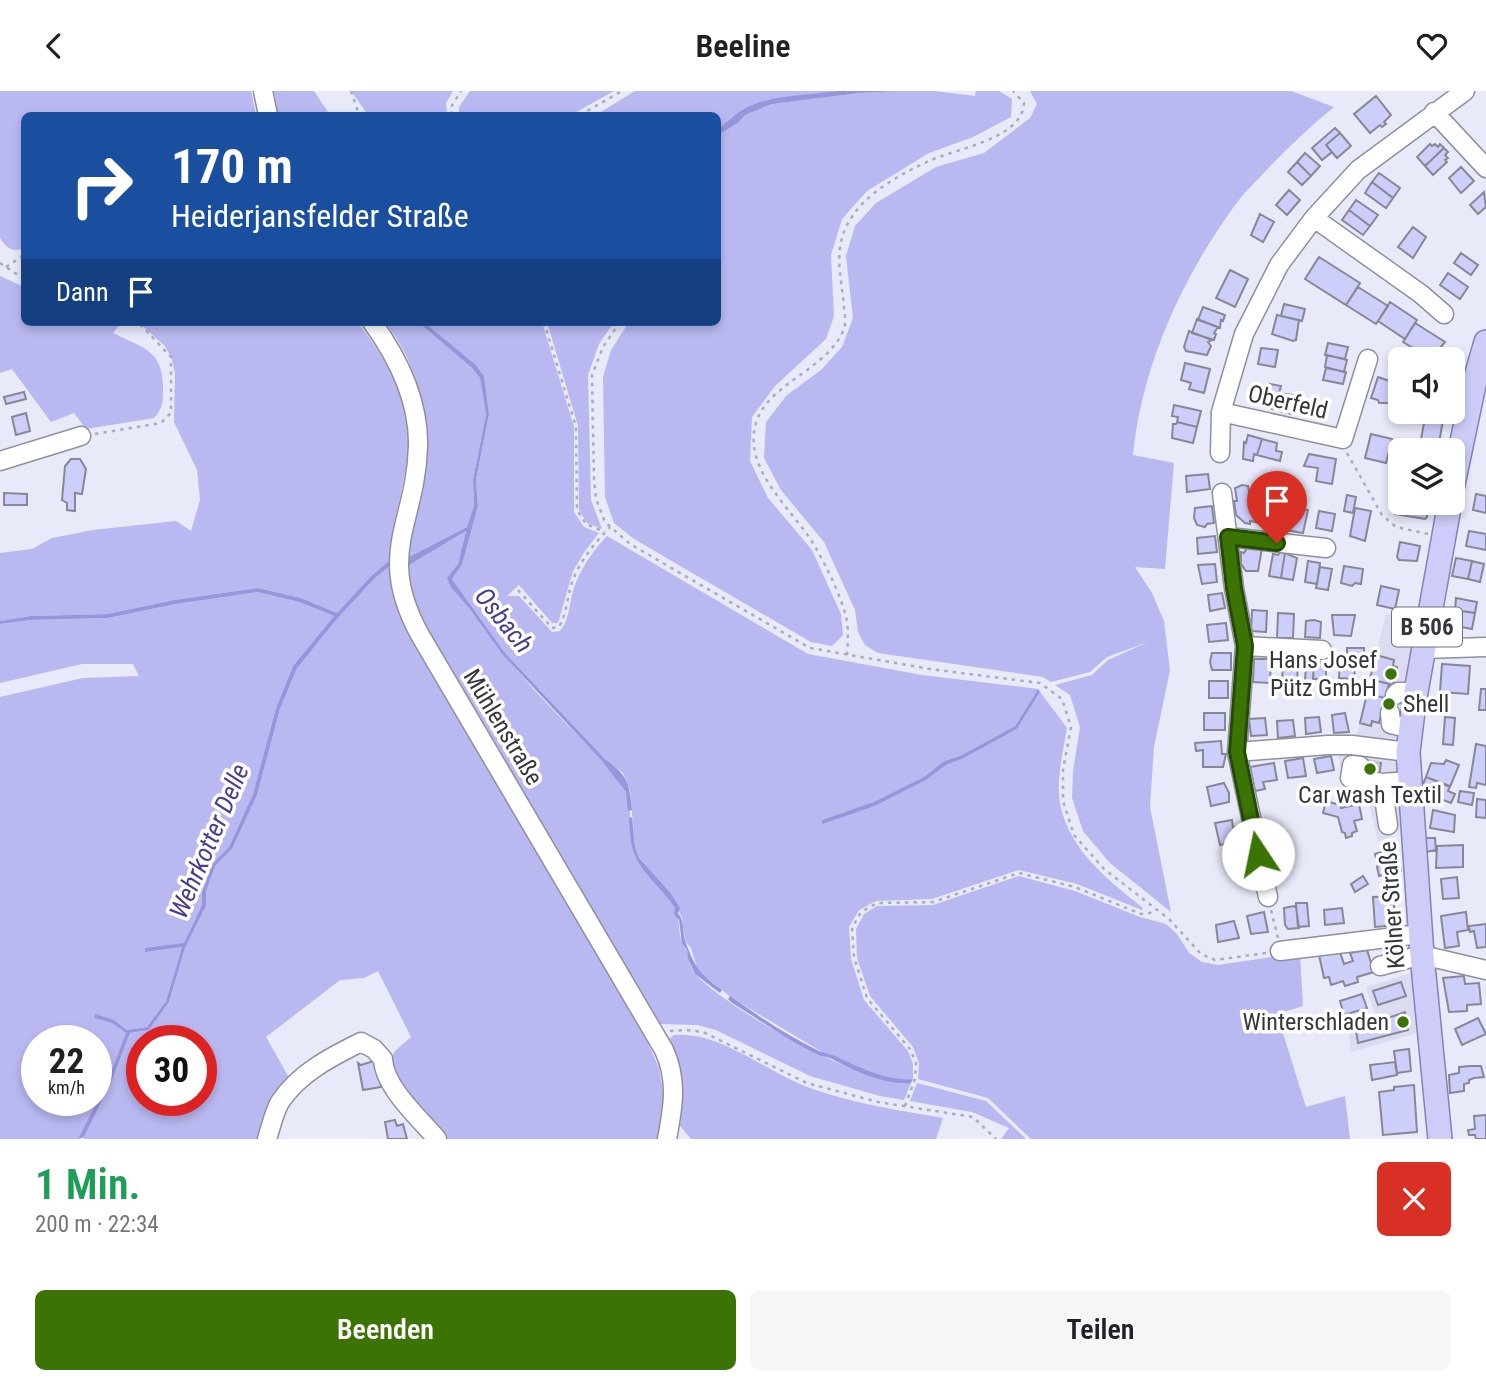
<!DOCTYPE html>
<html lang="de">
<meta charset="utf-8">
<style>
body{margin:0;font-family:"Roboto Condensed",sans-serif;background:#f6f6f6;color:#202124;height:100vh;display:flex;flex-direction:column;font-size:26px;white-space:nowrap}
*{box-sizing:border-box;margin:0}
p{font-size:23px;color:#757577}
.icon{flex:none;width:38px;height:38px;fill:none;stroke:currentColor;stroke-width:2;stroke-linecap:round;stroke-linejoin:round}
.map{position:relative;height:1048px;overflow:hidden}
.panel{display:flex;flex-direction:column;background:#fff;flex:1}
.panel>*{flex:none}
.banner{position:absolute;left:21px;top:21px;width:700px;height:214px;border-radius:10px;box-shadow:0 4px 10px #0003;background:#1a4fa0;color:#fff;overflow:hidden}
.buttons{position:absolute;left:1388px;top:256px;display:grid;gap:14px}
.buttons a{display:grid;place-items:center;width:77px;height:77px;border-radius:10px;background:#fff;box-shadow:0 4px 10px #0003;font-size:35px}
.speed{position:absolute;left:21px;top:934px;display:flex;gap:14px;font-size:35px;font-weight:700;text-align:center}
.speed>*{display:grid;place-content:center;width:91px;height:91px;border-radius:50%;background:#fff;box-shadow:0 4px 10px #0003;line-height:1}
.speed small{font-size:18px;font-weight:400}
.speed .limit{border:10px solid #d22;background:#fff;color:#111}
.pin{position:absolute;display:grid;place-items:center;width:60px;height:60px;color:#fff;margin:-72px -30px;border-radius:50% 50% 50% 0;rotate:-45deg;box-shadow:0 0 7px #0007}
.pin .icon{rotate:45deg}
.me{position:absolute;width:77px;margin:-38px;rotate:349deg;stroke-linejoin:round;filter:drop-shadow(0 0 5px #0008)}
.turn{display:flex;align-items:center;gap:24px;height:147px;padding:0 35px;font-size:32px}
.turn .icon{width:91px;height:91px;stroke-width:2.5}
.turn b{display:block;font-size:49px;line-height:60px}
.then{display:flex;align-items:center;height:66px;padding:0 35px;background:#0003;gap:14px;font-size:26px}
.round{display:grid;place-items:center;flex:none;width:74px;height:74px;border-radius:10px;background:#f6f6f6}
.overview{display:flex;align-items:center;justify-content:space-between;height:119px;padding:0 35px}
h1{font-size:42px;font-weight:600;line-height:52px;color:#1e9e55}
.action{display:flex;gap:14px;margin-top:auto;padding:14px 35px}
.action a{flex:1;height:80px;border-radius:10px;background:#3b7405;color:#fff;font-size:28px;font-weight:600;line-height:80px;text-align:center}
.action a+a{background:#f6f6f6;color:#202124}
header{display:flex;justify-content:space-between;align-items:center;height:91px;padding:0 35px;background:#fff;font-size:32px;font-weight:600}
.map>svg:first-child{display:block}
.built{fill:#dbdcf2}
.green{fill:#b9b8f1;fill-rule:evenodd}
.water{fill:#9895dc}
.building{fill:#cecefb;stroke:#878796;stroke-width:2}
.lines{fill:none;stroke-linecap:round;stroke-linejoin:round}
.minor-tunnel{stroke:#c4c5d3;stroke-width:18;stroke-dasharray:18 9;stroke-linecap:butt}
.minor-casing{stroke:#8f909e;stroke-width:21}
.major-casing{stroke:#8482b6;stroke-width:26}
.path{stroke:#adadba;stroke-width:2.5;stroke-dasharray:3.5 5;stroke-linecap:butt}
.minor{stroke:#fff;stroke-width:18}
.major{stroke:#cecdfa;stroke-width:23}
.route-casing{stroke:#264b03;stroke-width:18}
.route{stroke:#3b7405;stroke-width:12}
.poi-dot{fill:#3b7405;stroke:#fff;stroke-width:2.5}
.labels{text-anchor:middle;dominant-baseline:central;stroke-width:7;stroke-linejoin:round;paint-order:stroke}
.shield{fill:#fff;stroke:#727276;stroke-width:2}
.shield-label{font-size:23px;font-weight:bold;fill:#35353c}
.street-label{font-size:24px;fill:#35353c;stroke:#fff}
.poi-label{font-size:24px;fill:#35353c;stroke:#fff;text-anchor:end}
.water-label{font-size:26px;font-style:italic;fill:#483d90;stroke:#fff}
</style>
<header><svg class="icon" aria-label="back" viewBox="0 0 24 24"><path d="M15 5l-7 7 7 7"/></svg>Beeline<svg class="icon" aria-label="heart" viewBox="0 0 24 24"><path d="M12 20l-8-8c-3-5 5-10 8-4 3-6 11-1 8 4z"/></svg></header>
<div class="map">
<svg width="1486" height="1048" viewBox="0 0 1486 1048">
<rect width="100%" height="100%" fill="#e8e9f9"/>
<path class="built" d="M1386,523L1416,526L1414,553L1398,645L1388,651L1356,646Z
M1337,659L1389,668L1395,672L1397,676L1402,737L1397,742L1378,751L1365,693L1345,697Z
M1415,881L1420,941L1351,961L1348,931L1375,923L1366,896Z"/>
<path class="green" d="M0,0H251L256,24H24V157C12,162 7,157 0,147Z
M274,0H314L330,24H278Z
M351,0H453L446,12L447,24H368Z
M470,0H614L571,24H459V16Z
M635,0H837L742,19L735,28L718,38V24H596Z
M896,0H934L975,5L976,0H999L1012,8L1011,26L973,46L929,62L867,100L842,128L831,164L834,225L826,248L775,295L752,326L750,370L768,407L812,459L841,523L843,544L832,555L811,551L634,448L614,432L605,406L603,286L611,259L629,231H718V44L738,32L745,24L772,13L860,2Z
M1030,0H1291L1334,16C1307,38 1283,61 1260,86C1251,95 1242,104 1235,114C1182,187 1142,274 1133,364L1174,372L1165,478L1135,476L1152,502L1164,530L1170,579L1154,656L1150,716L1171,821L1110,772L1083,740L1072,707L1073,680L1080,636L1070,604L1055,594L1092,584L1108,569L1148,551L1107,566L1090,581L1051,591L1043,586L878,562L865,554L858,541L855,519L824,451L781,399L764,367L766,331L787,304L821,279L842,256L853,227L846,165L855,135L876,112L936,76L984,62L1030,27L1037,13Z
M0,185L24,196V231L121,232L113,242C143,257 163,259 163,297C163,311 163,317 154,327L86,338L74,322L51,331L12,278L0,282Z
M138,231H357C386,266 410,311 409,358C408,372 404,387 401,401C397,424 389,445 390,469L371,485L337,522L301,507L258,497L174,509L107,523L31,525L0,530V462L32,458L52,447L93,439L176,430L191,440L200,409L197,379L174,331L175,283L172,268L165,255Z
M385,231H418L472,277L480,287L486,323L473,389L474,414L467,436L405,468C425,384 443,306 385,231Z
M424,231H542L574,336V421L584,436L599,442L585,460L573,480L558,532H552L519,494L507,505H519L552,541L560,540C570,529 569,511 574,497C580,478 593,460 607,445L808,563L922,584L1038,598L1015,635L960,665L944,670L924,686L874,712L822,729V732L875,715L926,689L946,674L962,668L1017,638L1040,601L1067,637C1063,661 1056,688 1060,713C1070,760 1107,788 1143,817L1142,819L1077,793L1019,779L932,808L876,810L859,819L849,836L851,868L864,909L908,960L913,973V988C893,990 866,981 847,973C838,969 831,964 822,961L732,907L698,880L691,857L685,850L682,827L669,800L639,767L635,756L630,700L623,682L605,668L505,562L452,488L462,474L478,415L476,389L489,323L484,285L476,274Z
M547,231H614L599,253L588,284L591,409L602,438L587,432L579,419L578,335Z
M466,440L458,473L448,487C453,501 464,509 472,521C497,556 523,588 553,619C577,645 604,668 624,698C634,713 627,746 635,765C643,786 668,798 676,820C680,830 678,841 682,851C683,854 686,857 687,860C690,868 690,877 696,884C731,920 862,995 911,992L904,1009L880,1005L810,985L716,939L697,934L660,933L426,542L410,504L406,476Z
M391,474L410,541L426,574L638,930L659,977L664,1006L657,1048H444L407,1006L389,970L395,960L411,946L378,880L364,887L340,889L266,946L291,990L263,1048H83L113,987L130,942L149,939L169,911L185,857L206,815V801L215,775L232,758L257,704L280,618L297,576L337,528L374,488ZM142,950H201V1010H142Z
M258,501L299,511L334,525L293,575L276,617L253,703L229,756L212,773L202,800V814L184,852L145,861L182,856L166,910L147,936L127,939L114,929L95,924L94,927L112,932L126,942L109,986L78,1048H0V606L83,587L139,585L133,573H82L0,592V533L31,529L108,527L176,513ZM37,950H96V1010H37Z
M1019,785L1075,800L1140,826L1166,833L1177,843L1189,862L1202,871L1218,874L1300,862L1303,915L1277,923L1306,1016L1345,1005L1350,1048H1031L988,1007L918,988L919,972L913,956L870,905L857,867L856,838L864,823L877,815L933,814Z
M674,944C720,940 765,980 807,996C850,1012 897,1019 943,1027L936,1048H691L680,1035C684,998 687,982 668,949Z
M917,992L986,1010L1026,1048H1001L1009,1037L972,1021L910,1010Z"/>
<path class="water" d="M837,0H896L860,2L772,13L745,24L738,32L718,44V38C727,32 735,23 744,18C772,3 806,5 837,0Z
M418,231H424L476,274L484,285L489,323L476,389L478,415L462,474L452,488L505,562L605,668C628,685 629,691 632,719L628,720L626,701L602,670L503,564L469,517L451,496L447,487L458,473L466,440L406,476L405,468L467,436L474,414L473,389L486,323L480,287L472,277Z
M390,469L391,474L374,488L337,528L297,577L280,618L257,704L232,758L215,775L206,801V815L185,857L169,911L149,939L130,942L113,987L84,1046L78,1048L109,986L126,942L112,932L94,927L95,923L114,929L127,939L147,936L166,910L182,856L145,861V857L184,852L202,814V801L212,773L229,756L253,703L276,617L293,575L334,525L299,511L258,501L176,513L108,527L31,529L0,533V530L31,525L107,523L174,509L258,497L301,507L337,522L371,485Z
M1038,598L1040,601L1017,638L962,668L946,674L926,689L875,715L822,733V729L874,711L924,686L944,670L960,665L1015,635Z
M632,726L635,756L639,767L669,800L680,817L678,822C685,831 682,840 685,850C696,878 698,881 722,899L720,902L695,883L688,867L687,859L682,852L679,829L674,823L675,817C665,801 641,781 635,765C630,753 630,740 629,727Z
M730,905C758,925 788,945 819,960C824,962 830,963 835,965C858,976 886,990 913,988L911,992C886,994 856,981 834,969C830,966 824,966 819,964C788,950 760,929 731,911L728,908Z"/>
<path class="building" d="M1376,5L1391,24L1384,31L1386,33L1382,36L1380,34L1370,42L1354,23Z
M1335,37L1340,42L1326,54L1332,61L1322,69L1312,57Z
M1340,42L1351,55L1337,67L1326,54Z
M1430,53L1432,55L1435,53L1438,56L1440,53L1444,57L1425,75L1417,66Z
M1444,57L1448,61L1445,64L1448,67L1445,69L1447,71L1433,84L1425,75Z
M1305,62L1320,75L1311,85L1297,71Z
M1297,71L1311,85L1302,94L1288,81Z
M1461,76L1474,90L1461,102L1449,87Z
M1379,82L1400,97L1393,107L1372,91Z
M1372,91L1393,107L1386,117L1365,102Z
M1289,99L1300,109L1287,124L1276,114Z
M1484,101L1486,116L1478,123L1470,114Z
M1356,109L1378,124L1370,135L1349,119Z
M1349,119L1370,135L1363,144L1342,129Z
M1260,123L1274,131L1263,151L1251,144Z
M1413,136L1426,146L1413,167L1398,156Z
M1461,162L1478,174L1471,184L1454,172Z
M1319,166L1360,192L1346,214L1305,188Z
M1230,179L1248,188L1235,216L1216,207Z
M1448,182L1468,196L1460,208L1440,194Z
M1358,196L1388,215L1376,233L1346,214Z
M1390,211L1417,229L1405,248L1378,230Z
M1284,213L1305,218L1302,230L1281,225Z
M1203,216L1225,224L1223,230L1221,229L1220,237L1198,229Z
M1277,224L1299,229L1296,249L1293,250L1272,243Z
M1197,228L1218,236L1214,242L1216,243L1214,249L1192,242Z
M1415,232L1445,251L1431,268L1403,251Z
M1189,240L1212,249L1208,251L1211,255L1207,264L1186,260L1184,256Z
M1328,252L1348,256L1345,268L1325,264Z
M1261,257L1278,259L1275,276L1258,273Z
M1327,264L1347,269L1344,281L1325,276Z
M1185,272L1210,278L1204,302L1189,298L1191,292L1181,289Z
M1326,277L1346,281L1343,293L1323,289Z
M1378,286L1395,292L1389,312H1379L1378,309L1371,307Z
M1270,293L1281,295L1279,302L1294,304L1291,323L1266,316Z
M24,301L26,308L6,313L4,306Z
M1174,314L1201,320L1197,336L1177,331L1178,326L1172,325Z
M26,322L30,340L16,344L12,326Z
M1425,326L1443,329L1438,358L1420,354Z
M1177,331L1197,336L1193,352L1172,347L1173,333H1176Z
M1371,343L1392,348L1386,372L1365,367Z
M1248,344L1262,348L1257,364L1254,363L1253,370L1243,368L1244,351L1246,352Z
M1262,348L1277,352L1276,360L1282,361L1280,370L1257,364Z
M1309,363L1336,368L1332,393L1316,390L1318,377L1304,375Z
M71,368H80L86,378L82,403L75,402V420L67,419V412L62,409L65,375Z
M1208,383L1210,398L1187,401L1186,385Z
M1242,394L1248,395L1252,417L1263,419L1261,432L1250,430V433L1245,432L1236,424L1234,410H1237L1235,397Z
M4,402L27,403V414H4Z
M1393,402L1400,403V411H1428L1427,426L1425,428L1395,423L1398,409L1392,408Z
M1476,403L1486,405V422L1473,419Z
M1347,404L1356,406L1353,422L1344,420Z
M1280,408L1290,410L1287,426L1278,424Z
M1212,415L1214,432L1207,433L1205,436L1197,434L1194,427L1195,417Z
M1289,415L1308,419L1303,442L1285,439Z
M1355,417L1371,420L1365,450L1350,445Z
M1319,420L1335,423L1332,440L1316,437Z
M1469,440L1486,443V459L1466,455Z
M1215,445L1217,461L1198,463L1197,447Z
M1400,451L1420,455L1417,470L1399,469L1397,466Z
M1248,455L1262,457L1258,480H1246L1241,473V461L1244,462Z
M1280,461L1285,462L1281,487L1269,485L1273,463L1278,464Z
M1285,462L1297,467L1293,489L1281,487Z
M1456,467L1472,470L1468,488L1452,485Z
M1308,470L1320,472L1317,493L1305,491Z
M1472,470L1484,473L1480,491L1468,488Z
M1215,473L1217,491L1202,493L1198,474Z
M1344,475L1363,478L1361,493L1355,492L1352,495L1341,492Z
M1320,476L1332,478L1328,499L1316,497Z
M1381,495L1399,499L1395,518L1377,514Z
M1222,502L1225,517L1210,520L1208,504Z
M1456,507L1477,511L1475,522L1455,519Z
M1252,519L1267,520L1266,541L1251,540Z
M1455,519L1475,522L1472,538L1451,534Z
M1278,522L1294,523L1293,547H1277Z
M1332,524H1355L1351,545L1334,544Z
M1314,529L1321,531L1320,547L1305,546L1306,530Z
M1226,532L1228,549L1209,551L1207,534Z
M1347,557H1364V566H1347Z
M1212,562H1231V579H1212L1210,571Z
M1376,564L1394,569L1393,575L1397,576L1393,594L1370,588Z
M1340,565L1356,566L1354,588L1339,587Z
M1254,568H1271L1270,592L1253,591Z
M1283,570H1298L1297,593H1282Z
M1314,571L1326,572V588H1313Z
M1306,573H1314L1313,590H1305Z
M1442,573L1470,575L1468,603L1440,601Z
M1370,588L1389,593L1385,607L1367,603Z
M1209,590H1228V607H1209Z
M1481,598H1486V619H1479Z
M1367,603L1385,607L1379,632L1372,630L1371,635L1360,632Z
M1204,622H1225V639H1204Z
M1345,622L1349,641L1334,642L1332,624Z
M1319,626L1321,641L1306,643L1305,627Z
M1445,626L1455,627L1453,654L1443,653Z
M1265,627L1267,644L1251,645L1249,628Z
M1293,629L1295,645L1278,647L1277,630Z
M1221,650L1222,663H1226L1223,676H1203V659L1196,660L1195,652Z
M1476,653L1486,655V694L1477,692L1476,697L1469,696Z
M1331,665L1334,679L1317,682L1314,668Z
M1303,667L1306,685L1288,687L1285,670Z
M1361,669L1381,672L1379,686L1359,682Z
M1446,669L1459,674L1450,696L1426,686L1431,672L1444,673Z
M1274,672L1277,689L1263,691L1265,698L1255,700L1250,676Z
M1426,686L1450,695L1448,700L1455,703L1451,712L1420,700Z
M1224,692L1229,702V711L1211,715L1207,696Z
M1460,700L1474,702L1472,714L1458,711Z
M1477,708L1486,709V727L1476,726Z
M1326,710L1340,714L1341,717L1359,713L1362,728L1354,730L1357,740L1352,742V745L1346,747L1345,742L1342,741L1338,726L1323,722Z
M1433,719L1455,724L1454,741L1430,737Z
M1232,729L1233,737L1236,736V750L1220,754L1215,732Z
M1425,747H1435L1436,759L1426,761Z
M1463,754V776L1436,777L1437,755Z
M1394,757L1397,768L1378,775L1375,763Z
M1397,768L1401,780L1379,785L1377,776L1386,770Z
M1363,785L1368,793L1355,801L1351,793Z
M1457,786L1459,807L1443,808L1441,788Z
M1393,805L1396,834L1375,836L1373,806Z
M1296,812H1307L1309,835L1298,836Z
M1294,815L1296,816L1299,837L1288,838L1285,834L1284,817Z
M1342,817L1344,832L1325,834L1324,819Z
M1264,821L1268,841L1251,843L1247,825Z
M1466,821L1468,839L1457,841L1459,855L1445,857L1441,825Z
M1234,830L1239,847L1218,851L1216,834Z
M1486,833V856L1477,857L1474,840L1470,841L1469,835Z
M1339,858L1344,873L1353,870L1350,862L1367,859L1374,881L1357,886L1358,891L1345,895L1343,890L1331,894L1329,886L1324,887L1319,864Z
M1464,885L1465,893L1479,892L1481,913L1467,914V920L1449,921L1443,887Z
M1401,891L1406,905L1378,914L1373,900Z
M1362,903L1367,917L1344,924L1340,910Z
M1405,921L1408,939L1358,952L1356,940L1380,936L1379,930Z
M1478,927L1486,943L1462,954L1455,938Z
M1409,958L1411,980L1397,982L1394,960Z
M377,969L381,996L363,999L358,972L361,974Z
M1395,971L1397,984L1372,989L1370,974Z
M1471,975H1481L1484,986L1474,987L1469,989V992L1464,993V1000L1450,1002L1449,984L1459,982V976Z
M1414,994L1417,1041L1383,1044L1379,1001L1394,999V996Z
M1486,1024V1048H1476L1475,1044H1469L1468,1039L1475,1038L1474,1025Z
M395,1029L397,1035L403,1033L407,1048H388L385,1031Z"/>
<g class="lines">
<path class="minor-tunnel" d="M1360,675L1380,680"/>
<g class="minor-casing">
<path id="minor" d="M263,0L268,24
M1434,21L1486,77
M1314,127L1421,203L1444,223
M372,231C398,267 419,310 418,355C416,433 375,462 420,544L664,959C678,989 673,1017 667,1048
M1221,321L1343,348L1368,268
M1220,362L1221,321L1244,243L1279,174L1314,127L1358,79L1465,0
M0,370L81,345
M1222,402L1234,497L1245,555L1237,661L1268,806
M1228,446L1326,457
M1245,555L1322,559
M1424,558L1486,556
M1395,604L1398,601H1416
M1390,622L1391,633L1411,638
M1237,661L1328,654H1352L1408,661
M1360,675L1352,674L1350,687L1382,692L1410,690
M1382,692L1388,734
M1280,860L1420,843
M1380,875L1422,864L1486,879
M267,1048C271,1036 274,1021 280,1011C299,982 331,966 361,951L374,958L383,968C384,996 419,1027 437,1048"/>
</g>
<g class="major-casing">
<path id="major" d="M1452,398L1475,289L1486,251
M1440,1048L1422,864L1408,661L1414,612L1450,411"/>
</g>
<path class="path" d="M351,0L359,24
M452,24L451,16L461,0
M580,24L622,0
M0,172L24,188
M6,176L24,164
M544,231L576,336L577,419L586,433L605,441
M620,231L603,256L592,284L594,389L596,408L605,431L630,453L810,557L930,578L1040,592L1062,608L1071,636L1063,679V710L1074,744L1104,778L1169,828L1201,863L1215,869L1266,862
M95,343L161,332L171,322V266L138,231
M1347,362L1382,424L1396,436L1428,443
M518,499L552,537L559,536C566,524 567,510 570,498C577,473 593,454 610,436
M847,564C848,550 849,535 845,522C839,501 827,477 817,459C797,421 739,379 757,329C771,291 828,278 844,238C846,232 845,223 844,217C842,187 833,162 847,134C862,104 900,83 929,70C954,58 1023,48 1024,12L1013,0
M1271,819L1278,847
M670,940L687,939L703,941L807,992L878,1011L973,1026L996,1048
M905,1015L915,988L916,972L910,958L867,907L854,866L852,837L861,821L877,812L933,811L1019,782L1075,796L1141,823L1150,822L1154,818"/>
<use href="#minor" class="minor"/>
<use href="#major" class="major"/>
</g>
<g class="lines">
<g class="route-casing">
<path id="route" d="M1258,763L1237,661L1245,555L1234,497L1228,446L1277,452"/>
</g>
<use href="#route" class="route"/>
</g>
<g class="poi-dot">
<circle cx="1391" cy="583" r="7"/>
<circle cx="1389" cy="613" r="7"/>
<circle cx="1370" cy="678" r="7"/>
<circle cx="1403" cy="931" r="7"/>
</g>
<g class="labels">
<rect class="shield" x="1392" y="516.5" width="70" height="39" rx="5"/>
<g class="shield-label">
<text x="1427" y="536">B 506</text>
</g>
<g class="street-label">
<text transform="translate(1288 311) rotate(13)">Oberfeld</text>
<text transform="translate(503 636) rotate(59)">Mühlenstraße</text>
<text transform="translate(1392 814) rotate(-94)">Kölner Straße</text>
</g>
<g class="poi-label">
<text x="1377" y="569">Hans Josef<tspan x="1377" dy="28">Pütz GmbH</tspan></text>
<text x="1403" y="613" text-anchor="start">Shell</text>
<text x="1370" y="704" text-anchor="middle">Car wash Textil</text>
<text x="1389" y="931">Winterschladen</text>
</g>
<g class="water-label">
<text transform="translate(504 529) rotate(51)">Osbach</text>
<text transform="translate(209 750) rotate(-67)">Wehrkotter Delle</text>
</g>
</g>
</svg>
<div class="buttons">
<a><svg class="icon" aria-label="sound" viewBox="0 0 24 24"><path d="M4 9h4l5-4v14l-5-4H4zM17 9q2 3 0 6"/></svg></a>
<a><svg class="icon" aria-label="layers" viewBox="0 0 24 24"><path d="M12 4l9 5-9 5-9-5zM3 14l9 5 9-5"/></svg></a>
</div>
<div class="speed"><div>22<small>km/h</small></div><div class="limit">30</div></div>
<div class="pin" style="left:1277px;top:452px;background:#d93025"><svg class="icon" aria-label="arrive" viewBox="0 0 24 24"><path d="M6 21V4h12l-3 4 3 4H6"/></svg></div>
<svg class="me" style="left:1258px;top:763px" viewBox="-20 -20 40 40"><circle r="19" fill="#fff"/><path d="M0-13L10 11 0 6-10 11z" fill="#3b7405"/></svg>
<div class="banner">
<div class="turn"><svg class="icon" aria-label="right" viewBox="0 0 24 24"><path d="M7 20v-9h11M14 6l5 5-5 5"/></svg><div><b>170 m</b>Heiderjansfelder Straße</div></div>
<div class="then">Dann<svg class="icon" aria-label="arrive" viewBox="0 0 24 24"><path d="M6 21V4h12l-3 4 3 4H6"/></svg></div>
</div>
</div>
<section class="panel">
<div class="overview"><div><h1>1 Min.</h1><p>200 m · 22:34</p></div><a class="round" style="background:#d93025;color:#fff"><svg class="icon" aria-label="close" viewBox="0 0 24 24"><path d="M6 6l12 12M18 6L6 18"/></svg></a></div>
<div class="action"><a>Beenden</a><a>Teilen</a></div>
</section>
